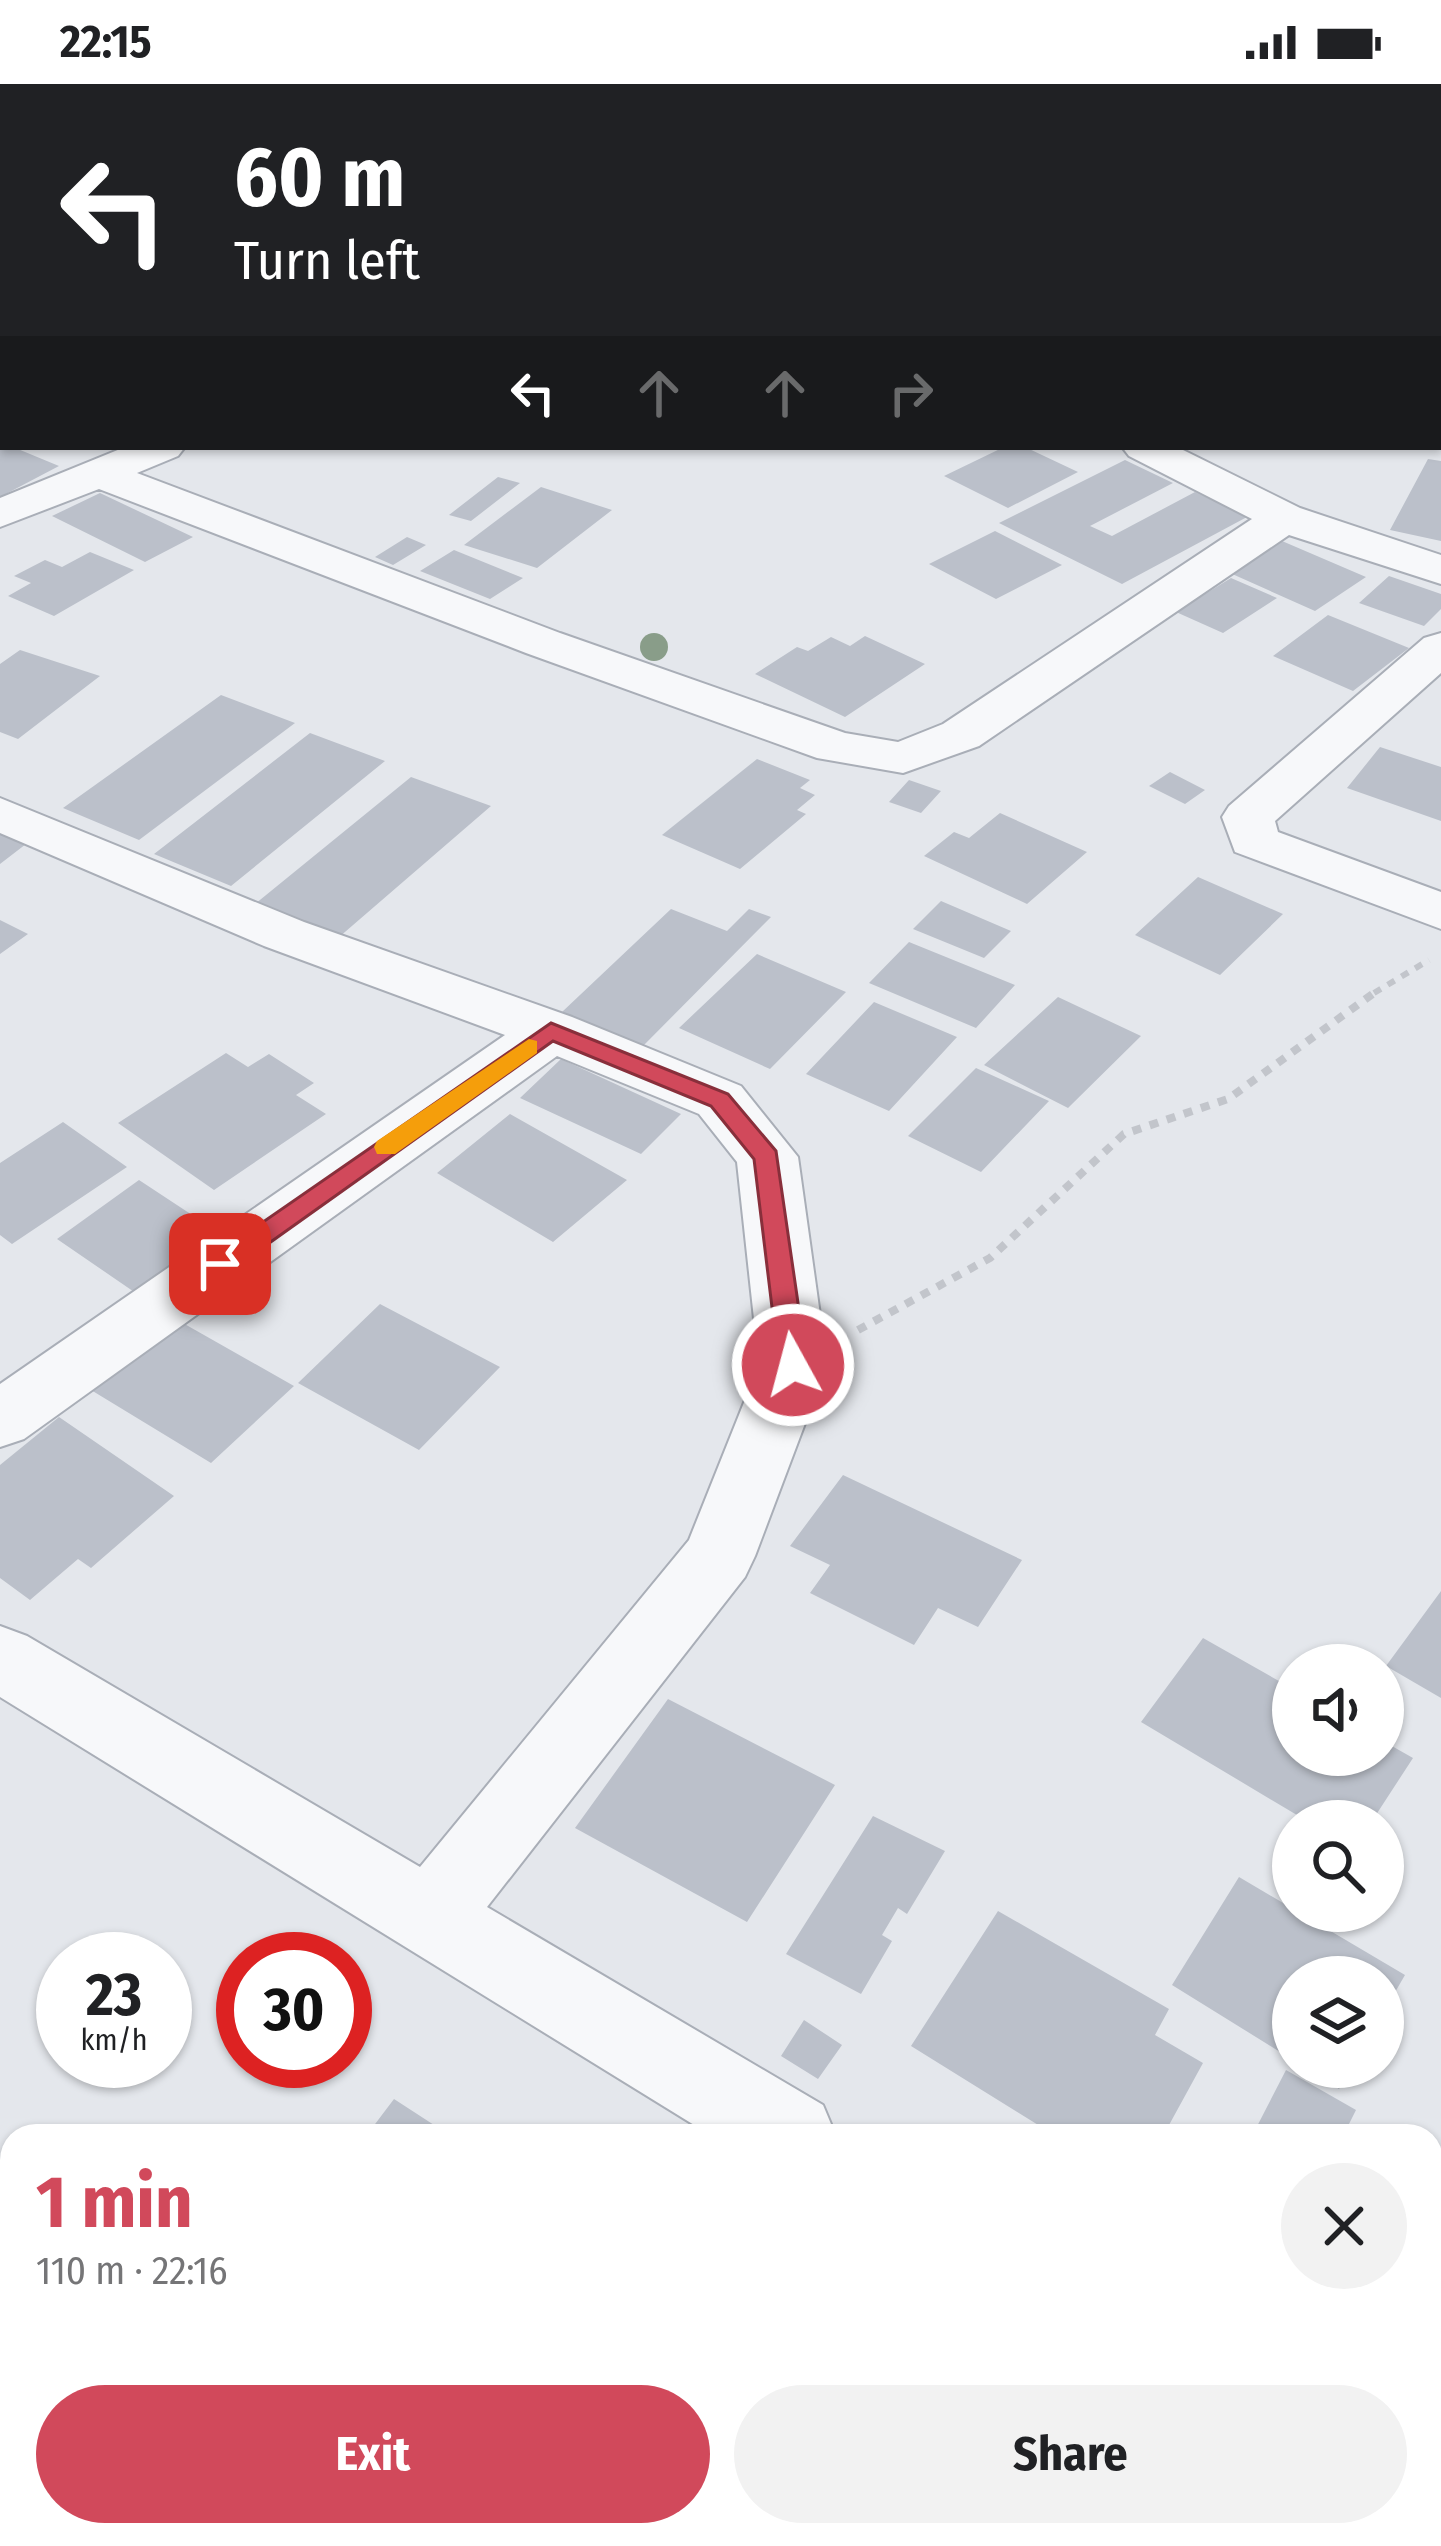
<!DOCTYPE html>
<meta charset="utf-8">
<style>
body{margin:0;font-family:"Fira Sans Condensed",sans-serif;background:#f2f2f2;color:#202124;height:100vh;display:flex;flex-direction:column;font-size:45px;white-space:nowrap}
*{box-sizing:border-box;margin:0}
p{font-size:39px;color:#757577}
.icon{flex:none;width:66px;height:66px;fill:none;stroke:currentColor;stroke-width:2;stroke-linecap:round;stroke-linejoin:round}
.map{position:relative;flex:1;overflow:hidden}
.drawer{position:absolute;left:0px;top:2040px;width:1443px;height:423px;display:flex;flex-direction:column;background:#fff;border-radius:36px 36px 0 0;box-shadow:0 3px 9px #0004}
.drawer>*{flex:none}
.guide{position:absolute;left:0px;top:0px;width:1443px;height:366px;box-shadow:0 3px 9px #0004;background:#202124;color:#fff;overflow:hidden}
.fabs{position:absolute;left:1272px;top:1560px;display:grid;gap:24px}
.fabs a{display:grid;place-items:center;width:132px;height:132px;border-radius:50%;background:#fff;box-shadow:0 3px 9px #0004;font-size:60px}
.speed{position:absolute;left:36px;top:1848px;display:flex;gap:24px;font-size:60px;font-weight:700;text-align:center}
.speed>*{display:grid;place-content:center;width:156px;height:156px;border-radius:50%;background:#fff;box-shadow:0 3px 9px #0004;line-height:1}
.speed small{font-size:30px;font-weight:400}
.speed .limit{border:18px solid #d22;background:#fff;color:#111}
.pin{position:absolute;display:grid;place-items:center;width:102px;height:102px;color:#fff;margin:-51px;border-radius:24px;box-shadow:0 6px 18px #0006}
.me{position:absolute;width:132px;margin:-66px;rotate:353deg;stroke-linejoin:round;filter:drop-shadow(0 0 9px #0008)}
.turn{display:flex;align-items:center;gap:42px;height:252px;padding:0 36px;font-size:54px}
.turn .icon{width:156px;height:156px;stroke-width:2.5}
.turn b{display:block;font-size:84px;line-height:102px}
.lanes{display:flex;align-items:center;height:114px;padding:0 36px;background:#0003;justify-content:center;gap:60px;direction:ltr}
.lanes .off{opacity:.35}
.round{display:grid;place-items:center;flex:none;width:126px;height:126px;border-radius:63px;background:#f2f2f2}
.head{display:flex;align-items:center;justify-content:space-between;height:204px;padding:0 36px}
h1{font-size:72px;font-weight:700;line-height:90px;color:#d1495b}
.action{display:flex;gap:24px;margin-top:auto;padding:24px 36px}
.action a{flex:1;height:138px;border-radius:72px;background:#d1495b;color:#fff;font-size:48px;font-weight:700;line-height:138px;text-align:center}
.action a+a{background:#f2f2f2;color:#202124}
.status{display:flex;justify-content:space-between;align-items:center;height:84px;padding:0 60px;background:#fff;direction:ltr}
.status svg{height:33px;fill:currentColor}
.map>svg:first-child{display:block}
.building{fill:#bbc0ca}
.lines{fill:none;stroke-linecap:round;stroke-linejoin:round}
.minor-casing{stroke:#a9aeb7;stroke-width:4}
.path-far1{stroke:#c2c5cb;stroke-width:6;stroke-dasharray:8 8;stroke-linecap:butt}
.path{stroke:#c2c5cb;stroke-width:8;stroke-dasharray:9 9;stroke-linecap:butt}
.minor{fill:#f7f8fa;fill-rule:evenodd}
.tree{fill:#899d89}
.route{fill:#d1495b;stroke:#882f3b;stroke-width:3}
.slow{fill:#f59e0b}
</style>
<div class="status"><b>22:15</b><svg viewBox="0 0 49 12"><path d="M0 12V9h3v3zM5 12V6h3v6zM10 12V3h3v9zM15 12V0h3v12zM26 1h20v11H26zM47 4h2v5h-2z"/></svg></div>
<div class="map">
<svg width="1441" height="2462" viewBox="0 0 1441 2462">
<rect width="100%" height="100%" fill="#e4e7ec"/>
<path class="building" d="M0,363H13L59,382L0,413Z
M1004,363H1025L1078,388L1008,424L944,392Z
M1428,375L1441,377V457L1390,446Z
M1125,376L1173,399L1090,442L1112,452L1195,408L1247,433L1122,500L999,439Z
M498,393L520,399L471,437L449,431Z
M541,403L612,426L537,484L464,461Z
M100,409L193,453L145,478L52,432Z
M995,447L1062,481L996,515L929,480Z
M407,453L426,461L393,481L375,473Z
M1282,457L1366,493L1315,527L1230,489Z
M454,466L523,494L490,515L420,487Z
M90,468L134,486L54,532L8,512L31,499L14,492L45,476L62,483Z
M1389,492L1441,510V525L1424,542L1359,519Z
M1231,494L1277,514L1223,549L1176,528Z
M1328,531L1409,564L1353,607L1273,572Z
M865,552L925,580L845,633L755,590L797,563L808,567L831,553L850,562Z
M20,566L100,592L18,655L0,648V580Z
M221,611L295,639L139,756L63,724Z
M310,649L385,677L231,802L154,770Z
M1380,663L1441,683V737L1347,704Z
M757,675L810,696L800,704L815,711L797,726L806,730L740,785L662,751Z
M1170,688L1205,706L1185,720L1149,702Z
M411,693L491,722L338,854L255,820Z
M909,696L941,707L921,729L889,718Z
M1000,729L1087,768L1027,820L924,772L954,748L969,754Z
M0,749L26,760L0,780Z
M1198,793L1283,830L1220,891L1135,851Z
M941,817L1011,847L984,874L913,845Z
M671,825L727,847L749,825L771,833L643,962L562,928Z
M0,836L28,850L0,870Z
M909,858L1015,901L976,944L869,899Z
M757,870L846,908L770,985L679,944Z
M1058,913L1141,952L1068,1024L984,981Z
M874,918L957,953L889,1027L806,990Z
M226,969L248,983L269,970L314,999L296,1011L326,1030L214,1106L118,1039Z
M561,975L681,1030L641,1070L520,1014Z
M976,984L1049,1017L981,1088L908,1052Z
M510,1030L627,1096L553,1158L437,1089Z
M63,1038L127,1083L12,1160L0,1151V1079Z
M139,1096L224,1152L143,1214L57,1155Z
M380,1220L500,1283L419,1366L298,1299Z
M174,1234L294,1302L211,1379L91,1306Z
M59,1333L174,1412L91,1484L78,1475L30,1516L0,1494V1381Z
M843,1391L1022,1476L978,1543L938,1524L914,1561L810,1509L830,1481L790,1462Z
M1441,1507V1614L1386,1582Z
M1203,1554L1293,1605V1671H1383V1657L1413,1674L1372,1737H1307L1141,1638Z
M668,1615L835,1701L747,1838L575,1744Z
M873,1732L945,1767L907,1830L898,1824L882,1851L892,1857L861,1910L786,1870Z
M1239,1793L1405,1891L1383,1929V1893H1293V1976L1172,1901Z
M998,1827L1169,1925L1155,1951L1203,1979L1163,2052H1056L911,1962Z
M804,1936L842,1961L818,1995L781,1972Z
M1304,1983H1352L1339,2005Z
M1286,1986L1356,2026L1343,2052H1252Z
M394,2015L451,2052H366Z
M0,2119L12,2127V2285L0,2301Z
M572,2451H714L709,2462H566Z
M771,2451H871L866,2462H766Z
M902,2451H1018L1015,2462H899Z"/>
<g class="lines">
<g class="minor-casing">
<path id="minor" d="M148,0H191L193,3H150Z
M711,0H747L709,3Z
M1079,0H1122L1124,3H1081Z
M3,65V87L0,88V66Z
M1440,79H1441V101H1440Z
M1440,200H1441V224H1440Z
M3,216V240L0,241V217Z
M125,363H185L178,372L137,389L560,549L845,649L898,658L943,640L1252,435L1129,372L1122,363H1177L1300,424L1441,471V500L1289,451L979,662L903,689L817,674L526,569L99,405L0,443V414Z
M1441,549V589L1275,737L1278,748L1441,808V845L1235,768L1222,733L1229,722L1424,554Z
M0,714L304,838L572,933L741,1002L798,1073L827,1281L755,1472L745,1493L487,1823L823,2021L836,2052H712L0,1613V1542L27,1552L420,1783L689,1456L759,1281L737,1078L699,1030L557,972L24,1355L0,1363V1300L505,951L264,862L0,749Z
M1431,2385L1441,2389V2462H1394L1389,2451H1431Z"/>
</g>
<path class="path-far1" d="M1374,909L1429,876"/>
<path class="path" d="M858,1246L990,1174L1124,1050L1228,1015L1378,906"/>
<use href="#minor" class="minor"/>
</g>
<circle class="tree" cx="654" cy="563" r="14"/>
<path class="route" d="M551,939L728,1010L776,1067L807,1281L803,1288H783L779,1281L754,1075L711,1022L553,957L230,1187H211L207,1180L211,1174Z"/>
<path class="slow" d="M529,955L537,957V969L395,1070H377L374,1063L377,1057Z"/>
</svg>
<div class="fabs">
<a><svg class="icon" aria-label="sound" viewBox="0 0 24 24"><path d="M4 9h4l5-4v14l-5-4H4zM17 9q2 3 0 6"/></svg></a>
<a><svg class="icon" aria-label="search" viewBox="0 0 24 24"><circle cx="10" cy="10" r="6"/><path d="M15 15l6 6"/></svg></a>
<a><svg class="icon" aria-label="layers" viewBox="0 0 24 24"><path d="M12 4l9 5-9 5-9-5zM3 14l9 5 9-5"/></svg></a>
</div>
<div class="speed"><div>23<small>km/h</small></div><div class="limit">30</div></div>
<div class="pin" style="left:220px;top:1180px;background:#d93025"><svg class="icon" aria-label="arrive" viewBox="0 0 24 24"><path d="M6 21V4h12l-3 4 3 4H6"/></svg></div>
<svg class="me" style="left:793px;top:1281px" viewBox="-20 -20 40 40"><circle r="17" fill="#d1495b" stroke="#fff" stroke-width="3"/><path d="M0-11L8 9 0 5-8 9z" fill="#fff"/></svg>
<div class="guide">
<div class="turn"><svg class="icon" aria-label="left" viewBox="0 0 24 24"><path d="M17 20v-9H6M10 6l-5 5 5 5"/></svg><div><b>60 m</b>Turn left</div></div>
<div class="lanes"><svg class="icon" aria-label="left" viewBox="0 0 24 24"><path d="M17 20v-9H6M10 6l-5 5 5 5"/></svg><svg class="icon off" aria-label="ahead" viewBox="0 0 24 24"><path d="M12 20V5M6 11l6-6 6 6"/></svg><svg class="icon off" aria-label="ahead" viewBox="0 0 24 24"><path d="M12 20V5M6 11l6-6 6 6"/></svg><svg class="icon off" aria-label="right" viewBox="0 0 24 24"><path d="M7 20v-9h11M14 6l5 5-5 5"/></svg></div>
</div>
<section class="drawer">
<div class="head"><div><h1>1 min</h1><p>110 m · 22:16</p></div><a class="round"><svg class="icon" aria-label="close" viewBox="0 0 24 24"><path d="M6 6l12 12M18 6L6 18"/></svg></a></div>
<div class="action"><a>Exit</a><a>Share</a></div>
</section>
</div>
